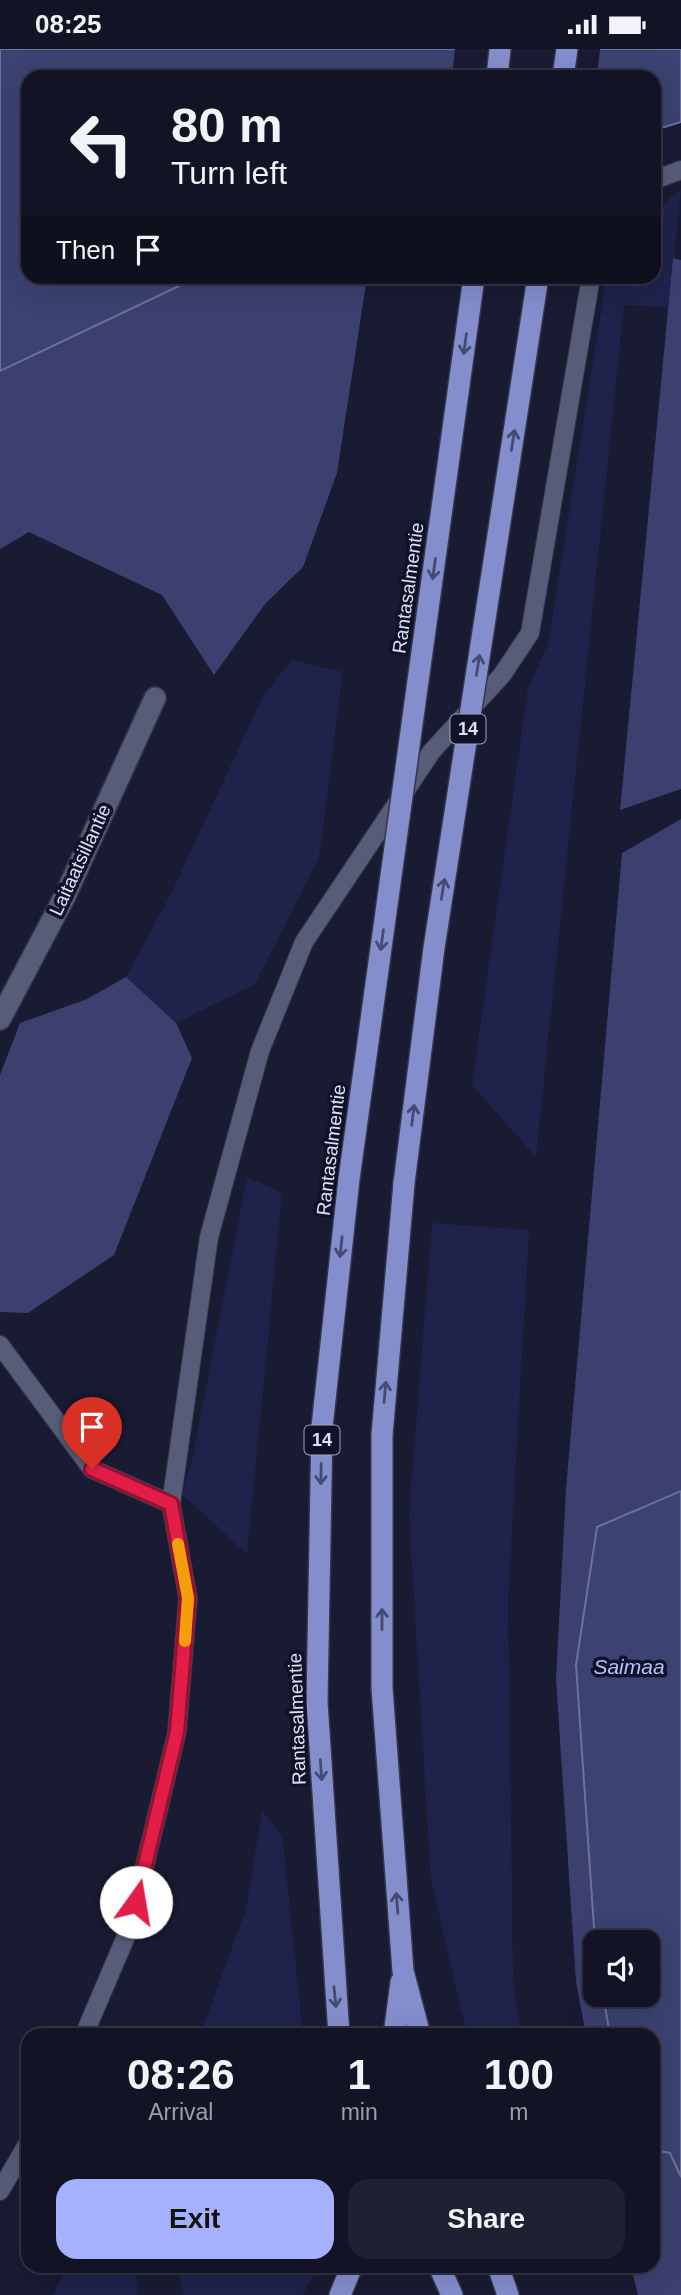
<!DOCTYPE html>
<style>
body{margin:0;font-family:Arial,sans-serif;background:#1f2132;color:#f1f3f6;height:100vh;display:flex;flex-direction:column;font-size:26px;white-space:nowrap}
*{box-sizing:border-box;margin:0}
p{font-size:23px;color:#9c9ea7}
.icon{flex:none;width:38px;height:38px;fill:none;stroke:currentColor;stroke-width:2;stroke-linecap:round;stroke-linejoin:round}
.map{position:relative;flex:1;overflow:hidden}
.drawer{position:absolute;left:21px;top:1979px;width:639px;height:245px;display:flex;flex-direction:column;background:#121426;border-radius:21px;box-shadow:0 7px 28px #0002,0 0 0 2px #313343}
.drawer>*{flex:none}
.hud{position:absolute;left:21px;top:21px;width:640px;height:214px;border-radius:21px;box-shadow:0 7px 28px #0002,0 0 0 2px #313343;background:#121426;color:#f1f3f6;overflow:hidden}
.controls{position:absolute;left:583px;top:1881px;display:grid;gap:14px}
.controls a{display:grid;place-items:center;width:77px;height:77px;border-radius:14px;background:#121426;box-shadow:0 7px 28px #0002,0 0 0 2px #313343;font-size:35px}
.pin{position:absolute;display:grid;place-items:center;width:60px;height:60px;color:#fff;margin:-72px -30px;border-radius:50% 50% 50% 0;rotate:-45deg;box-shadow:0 0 7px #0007}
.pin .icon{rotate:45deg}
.me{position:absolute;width:77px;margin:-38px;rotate:13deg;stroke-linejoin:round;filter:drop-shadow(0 0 5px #0008)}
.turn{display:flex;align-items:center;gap:24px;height:147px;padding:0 35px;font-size:32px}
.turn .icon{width:91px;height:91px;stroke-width:2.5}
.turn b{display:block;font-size:49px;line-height:60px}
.then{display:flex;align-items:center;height:66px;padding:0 35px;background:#0003;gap:14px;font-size:26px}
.eta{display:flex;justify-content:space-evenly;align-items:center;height:119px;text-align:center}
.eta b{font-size:42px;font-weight:800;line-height:49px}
.primary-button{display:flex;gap:14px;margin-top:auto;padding:14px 35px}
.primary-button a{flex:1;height:80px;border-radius:21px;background:#a5b1fc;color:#111;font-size:28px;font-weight:800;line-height:80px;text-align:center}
.primary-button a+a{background:#1f2132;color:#f1f3f6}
.status{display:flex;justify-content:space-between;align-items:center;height:49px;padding:0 35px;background:#121426;direction:ltr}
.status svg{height:19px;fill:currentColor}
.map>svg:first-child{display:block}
.green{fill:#1f234c}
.forest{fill:#3b406f}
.water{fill:#3c4271;stroke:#6d7298;stroke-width:2}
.pier{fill:#181b32}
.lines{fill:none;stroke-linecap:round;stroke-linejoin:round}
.lane-casing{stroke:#353649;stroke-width:20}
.street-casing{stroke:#353649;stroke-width:24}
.highway-casing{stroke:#353649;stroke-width:24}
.lane{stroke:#575c78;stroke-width:18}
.street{stroke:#575c78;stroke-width:21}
.highway{stroke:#848ecd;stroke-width:21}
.highway-bridge-casing{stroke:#353649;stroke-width:24;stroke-linecap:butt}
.highway-bridge{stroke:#848ecd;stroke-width:21}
.oneway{stroke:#444a72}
.route-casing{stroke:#92132f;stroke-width:18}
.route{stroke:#e11d48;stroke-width:12}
.slow{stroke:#f59e0b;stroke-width:12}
.labels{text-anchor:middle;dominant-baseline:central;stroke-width:7;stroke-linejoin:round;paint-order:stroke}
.shield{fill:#0f1228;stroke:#a1a4b5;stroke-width:2}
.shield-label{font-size:18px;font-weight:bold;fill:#dfe2f2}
.street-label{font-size:19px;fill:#dfe2f2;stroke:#0f1228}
.water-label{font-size:21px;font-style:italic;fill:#b6c1fe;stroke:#0f1228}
</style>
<div class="status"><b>08:25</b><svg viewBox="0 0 49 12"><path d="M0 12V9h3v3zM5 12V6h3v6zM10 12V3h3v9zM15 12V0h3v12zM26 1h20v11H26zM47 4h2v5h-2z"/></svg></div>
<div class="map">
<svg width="681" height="2246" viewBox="0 0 681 2246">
<rect width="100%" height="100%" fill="#181b32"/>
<path class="green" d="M681,141L668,258L624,256L536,1108L472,1036L528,639L548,595L606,232L608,228H654L655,161Z
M292,611L343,623L319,808L255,935L176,974L126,928L171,845L263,647Z
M247,1128L282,1144L247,1505L182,1445L191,1416Z
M432,1174L529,1181L508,1551L513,1930L521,1986H467L431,1831L409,1466Z
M262,1762L282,1786L303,1986H200L246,1861Z
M68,2217H135L138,2246H53Z
M177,2217H318L303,2246H183Z"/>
<path class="forest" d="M673,209L681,211V740L620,761Z
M198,228H367L337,424L303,518L265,555L214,626L162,546L29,483L0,500V322Z
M681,770V1442L597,1478L576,1616L595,1893V1946H603L610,1986H586L576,1933L556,1630L566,1440L622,804Z
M126,928L176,974L192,1009L114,1206L28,1264L0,1263V1026L20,974L87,950Z
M653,2101L670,2104L681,2128V2246H638L631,2217H653Z"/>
<path class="water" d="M0,0H681V73L655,81L654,28H28V228H198L0,322Z
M681,1442V2128L670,2104L653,2101V1986H610L603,1946H648V1894L595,1893L576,1616L597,1478Z"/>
<path class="pier" d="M455,0H600L597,28H452Z"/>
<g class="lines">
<g class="lane-casing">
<path id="lane" d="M654,131L681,121
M0,1296L92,1420L171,1455L209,1188L260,1002L304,893L432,702L502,626L530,584L591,228
M84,1986L130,1878L177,1683L188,1549L171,1455
M0,2142L28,2094"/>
</g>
<g class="street-casing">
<path id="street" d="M0,970L65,847L155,649"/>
</g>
<g class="highway-casing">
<path id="highway" d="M497,28L500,0
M563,28L567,0
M404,1134L382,1386V1639L403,1922L420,1986
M339,1986L317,1653L322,1378L349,1130
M394,1986L401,1933
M439,2217L452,2246
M498,2217L508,2246
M340,2246L352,2217"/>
</g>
<use href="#lane" class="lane"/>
<use href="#street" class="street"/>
<use href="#highway" class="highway"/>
<g class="highway-bridge-casing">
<path id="highway-bridge" d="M349,1130L474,228
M404,1134L434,899L538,228"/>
</g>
<use href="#highway-bridge" class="highway-bridge"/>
</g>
<defs><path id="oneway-shaft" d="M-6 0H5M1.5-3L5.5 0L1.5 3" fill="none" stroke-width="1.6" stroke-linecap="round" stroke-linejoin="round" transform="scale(1.75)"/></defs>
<g class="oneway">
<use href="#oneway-shaft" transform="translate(465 295) rotate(98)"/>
<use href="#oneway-shaft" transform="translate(513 391) rotate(-81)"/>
<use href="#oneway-shaft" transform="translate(434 520) rotate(98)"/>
<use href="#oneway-shaft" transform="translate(478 616) rotate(-81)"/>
<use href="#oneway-shaft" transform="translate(443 840) rotate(-81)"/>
<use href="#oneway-shaft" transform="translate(382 891) rotate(98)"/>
<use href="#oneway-shaft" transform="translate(413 1066) rotate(-83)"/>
<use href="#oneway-shaft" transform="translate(341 1198) rotate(96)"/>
<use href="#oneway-shaft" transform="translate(385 1343) rotate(-85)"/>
<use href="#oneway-shaft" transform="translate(321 1425) rotate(91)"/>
<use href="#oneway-shaft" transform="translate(382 1570) rotate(-90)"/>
<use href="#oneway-shaft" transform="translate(321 1721) rotate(86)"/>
<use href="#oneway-shaft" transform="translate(397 1854) rotate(-95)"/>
<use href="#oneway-shaft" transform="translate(335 1948) rotate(84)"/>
</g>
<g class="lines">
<g class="route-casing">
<path id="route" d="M92,1420L171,1455L188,1549L177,1683L136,1853"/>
</g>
<use href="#route" class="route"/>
<path class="slow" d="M178,1495L188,1549L185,1592"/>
</g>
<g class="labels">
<g class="shield">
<rect x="450.5" y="665.5" width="35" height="29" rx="5"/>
<rect x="304.5" y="1376.5" width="35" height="29" rx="5"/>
</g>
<g class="shield-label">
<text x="468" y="680">14</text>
<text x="322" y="1391">14</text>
</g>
<g class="street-label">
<text transform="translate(408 539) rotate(-82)">Rantasalmentie</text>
<text transform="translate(80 811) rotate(-65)">Laitaatsillantie</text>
<text transform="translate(331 1101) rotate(-83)">Rantasalmentie</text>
<text transform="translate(297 1670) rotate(-92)">Rantasalmentie</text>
</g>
<g class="water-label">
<text x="629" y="1617">Saimaa</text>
</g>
</g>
</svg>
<div class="controls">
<a><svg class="icon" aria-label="sound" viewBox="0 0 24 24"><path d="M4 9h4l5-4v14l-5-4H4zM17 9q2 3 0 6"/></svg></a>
</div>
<div class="pin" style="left:92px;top:1420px;background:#d93025"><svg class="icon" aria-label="arrive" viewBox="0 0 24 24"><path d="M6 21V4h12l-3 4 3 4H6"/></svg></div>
<svg class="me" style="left:136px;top:1853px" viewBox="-20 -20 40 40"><circle r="19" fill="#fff"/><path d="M0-13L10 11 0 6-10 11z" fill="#e11d48"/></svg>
<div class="hud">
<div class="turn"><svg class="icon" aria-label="left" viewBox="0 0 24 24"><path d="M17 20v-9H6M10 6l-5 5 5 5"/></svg><div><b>80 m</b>Turn left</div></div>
<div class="then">Then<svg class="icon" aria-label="arrive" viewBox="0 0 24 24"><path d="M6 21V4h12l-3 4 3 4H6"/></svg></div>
</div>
<section class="drawer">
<div class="eta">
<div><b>08:26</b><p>Arrival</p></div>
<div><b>1</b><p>min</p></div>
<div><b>100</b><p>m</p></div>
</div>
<div class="primary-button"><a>Exit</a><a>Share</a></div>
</section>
</div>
